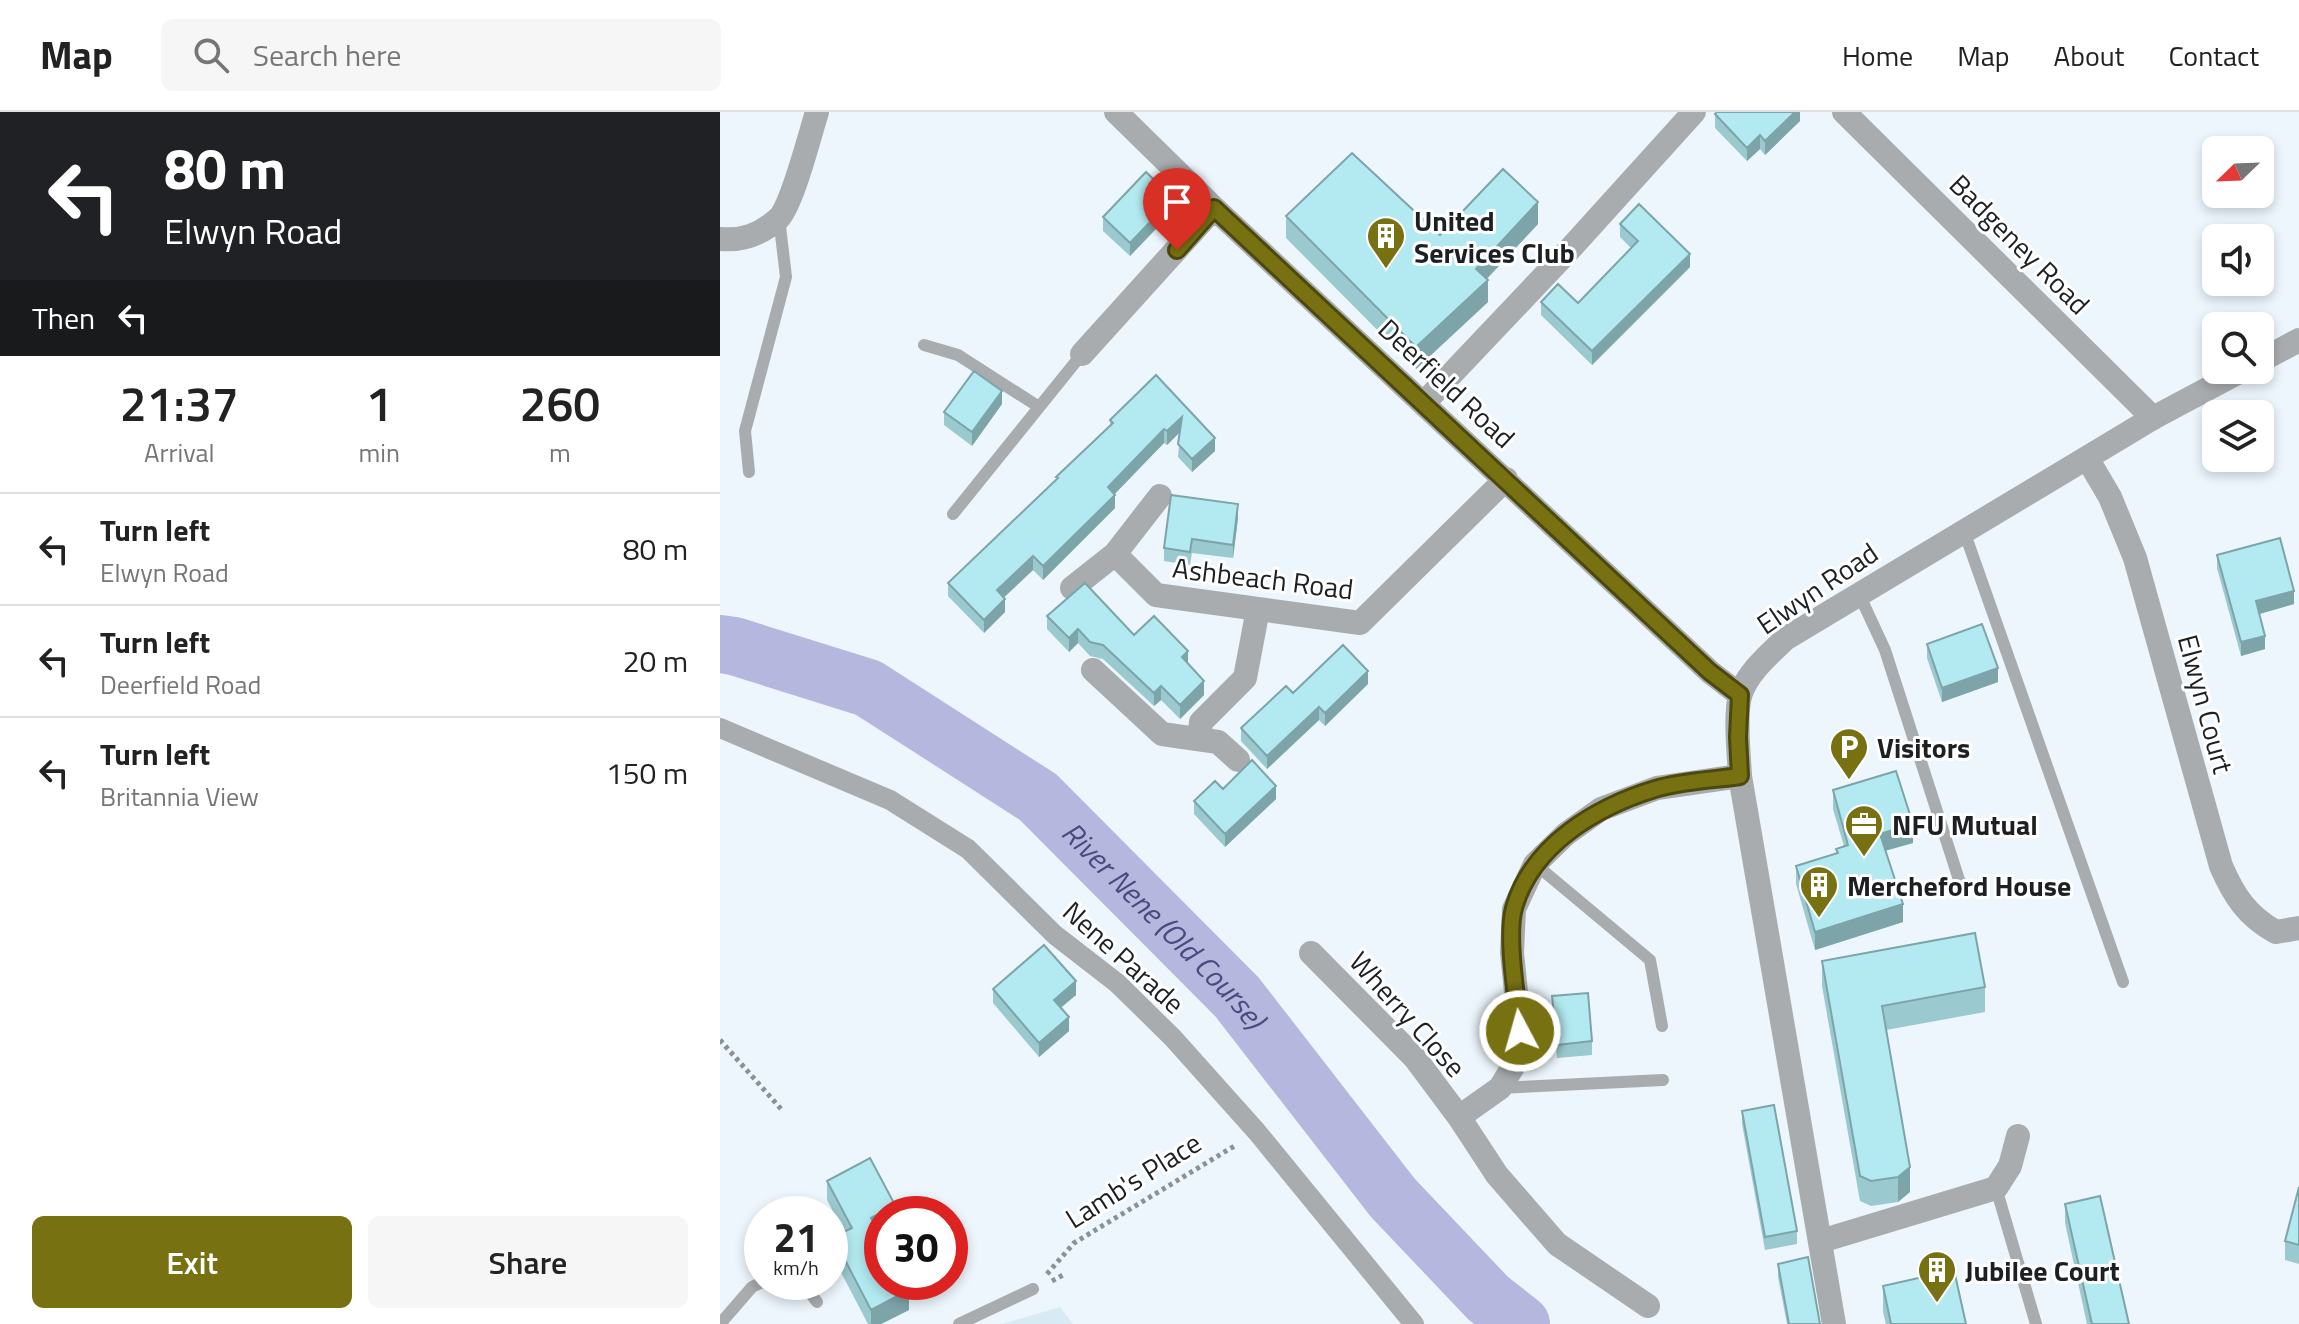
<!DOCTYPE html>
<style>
body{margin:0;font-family:"Titillium Web",sans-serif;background:#f6f6f6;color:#222;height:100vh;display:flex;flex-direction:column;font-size:30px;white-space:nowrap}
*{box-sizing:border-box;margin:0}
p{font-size:26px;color:#767676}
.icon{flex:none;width:44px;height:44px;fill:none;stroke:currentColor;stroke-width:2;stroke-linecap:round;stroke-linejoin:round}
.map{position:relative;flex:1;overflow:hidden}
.sheet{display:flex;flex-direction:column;background:#fff;width:720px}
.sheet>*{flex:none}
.banner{background:#202124;color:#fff;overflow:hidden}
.needle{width:52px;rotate:247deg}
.fabs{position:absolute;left:1482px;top:24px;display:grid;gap:16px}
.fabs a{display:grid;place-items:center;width:72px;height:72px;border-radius:12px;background:#fff;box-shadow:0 4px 12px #0003;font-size:40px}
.speed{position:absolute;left:24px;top:1084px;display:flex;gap:16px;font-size:40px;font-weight:700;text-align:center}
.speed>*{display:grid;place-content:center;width:104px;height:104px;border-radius:50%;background:#fff;box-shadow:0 4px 12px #0003;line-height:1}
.speed small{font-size:20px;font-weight:400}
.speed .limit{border:12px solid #d22;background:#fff;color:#111}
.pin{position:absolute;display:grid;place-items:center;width:68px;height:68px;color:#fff;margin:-82px -34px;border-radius:50% 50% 50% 0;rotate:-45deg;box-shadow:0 0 8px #0007}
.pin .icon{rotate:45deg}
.me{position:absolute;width:88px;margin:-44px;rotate:354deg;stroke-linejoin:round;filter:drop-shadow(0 0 6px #0008)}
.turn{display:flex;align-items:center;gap:28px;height:168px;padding:0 32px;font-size:36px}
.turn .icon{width:104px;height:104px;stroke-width:2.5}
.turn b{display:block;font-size:56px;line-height:68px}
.then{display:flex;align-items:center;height:76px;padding:0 32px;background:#0003;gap:16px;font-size:30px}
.eta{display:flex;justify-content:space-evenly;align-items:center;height:136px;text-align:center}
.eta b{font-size:48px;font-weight:600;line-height:56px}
.button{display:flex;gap:16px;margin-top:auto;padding:16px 32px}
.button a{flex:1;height:92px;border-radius:12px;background:#777112;color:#fff;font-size:32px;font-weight:600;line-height:92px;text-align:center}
.button a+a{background:#f6f6f6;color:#222}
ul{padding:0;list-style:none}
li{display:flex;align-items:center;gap:24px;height:112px;padding:0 32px;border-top:2px solid #e0e0e0}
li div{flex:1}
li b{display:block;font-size:30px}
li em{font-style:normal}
header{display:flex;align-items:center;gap:48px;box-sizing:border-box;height:112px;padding:0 40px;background:#fff;border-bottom:2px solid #e0e0e0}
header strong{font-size:38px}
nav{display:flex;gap:44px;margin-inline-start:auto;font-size:28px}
.search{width:560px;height:72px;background:#f6f6f6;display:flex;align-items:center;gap:20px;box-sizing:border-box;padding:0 28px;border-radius:12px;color:#767676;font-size:30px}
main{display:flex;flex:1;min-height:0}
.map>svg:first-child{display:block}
.built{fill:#d8eaf4}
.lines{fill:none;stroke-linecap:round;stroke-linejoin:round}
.river{stroke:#b5b7df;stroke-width:58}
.path{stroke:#8b9296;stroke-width:5;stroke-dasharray:4 4;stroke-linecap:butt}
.service{stroke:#a9acaf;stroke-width:12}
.pedestrian{stroke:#a9acaf;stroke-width:20}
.minor{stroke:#a9acaf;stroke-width:24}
.tertiary{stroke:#a9acaf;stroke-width:24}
.wall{fill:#9ac9cf}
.shaded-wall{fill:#7da4a9}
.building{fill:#b3eaf1;stroke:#7da4a9;stroke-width:2}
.route-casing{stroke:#4d490c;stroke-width:20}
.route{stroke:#777112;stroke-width:14}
.labels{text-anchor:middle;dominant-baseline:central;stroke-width:6;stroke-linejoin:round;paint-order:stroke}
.poi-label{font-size:28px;font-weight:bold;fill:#1d2022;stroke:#fff;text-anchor:start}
.street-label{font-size:28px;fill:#1d2022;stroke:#fff}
.water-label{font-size:30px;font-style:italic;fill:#4b4a7f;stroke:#fff}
</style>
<header>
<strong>Map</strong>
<div class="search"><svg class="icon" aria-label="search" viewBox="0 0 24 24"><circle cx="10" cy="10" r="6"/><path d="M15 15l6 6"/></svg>Search here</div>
<nav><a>Home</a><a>Map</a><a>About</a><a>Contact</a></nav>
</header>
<main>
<section class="sheet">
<div class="banner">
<div class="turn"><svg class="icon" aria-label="left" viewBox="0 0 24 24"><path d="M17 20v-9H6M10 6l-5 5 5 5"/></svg><div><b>80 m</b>Elwyn Road</div></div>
<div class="then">Then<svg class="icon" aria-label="left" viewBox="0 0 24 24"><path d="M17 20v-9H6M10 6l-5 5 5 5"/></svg></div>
</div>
<div class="eta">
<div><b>21:37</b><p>Arrival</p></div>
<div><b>1</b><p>min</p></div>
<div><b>260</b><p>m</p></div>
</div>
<ul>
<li><svg class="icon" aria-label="left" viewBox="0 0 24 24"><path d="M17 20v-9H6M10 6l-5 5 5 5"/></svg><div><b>Turn left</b><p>Elwyn Road</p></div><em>80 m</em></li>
<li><svg class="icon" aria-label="left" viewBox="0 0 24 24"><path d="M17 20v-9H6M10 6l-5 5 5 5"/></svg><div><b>Turn left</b><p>Deerfield Road</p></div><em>20 m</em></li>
<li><svg class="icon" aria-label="left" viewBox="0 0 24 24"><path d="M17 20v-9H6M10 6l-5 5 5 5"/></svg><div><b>Turn left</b><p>Britannia View</p></div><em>150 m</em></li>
</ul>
<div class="button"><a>Exit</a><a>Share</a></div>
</section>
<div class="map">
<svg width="1579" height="1212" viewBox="0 0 1579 1212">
<rect width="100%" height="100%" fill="#ecf6fc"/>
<path class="built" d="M340,1195L353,1212H282Z"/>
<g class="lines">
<path class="river" id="s1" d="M0,532L14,534L148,576L318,685L517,885L673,1086L768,1186L801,1212"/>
<path class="path" d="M0,928L61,997
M327,1162L354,1131L516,1033
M332,1169L343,1163"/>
<path class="service" d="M204,233L238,243L319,295
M29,360L25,319L66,165L59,106
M233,402L362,242
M1244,419L1403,870
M1139,482L1165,538L1242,777
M815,752L930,848L942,914
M780,976L943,968
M1276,1076L1316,1212
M82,1170L97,1190
M0,1212L32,1175L42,1170
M239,1212L313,1177"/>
<path class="pedestrian" d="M0,616L170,688L248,737L335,823L397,871L453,926L537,1020L694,1212"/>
<path class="minor" d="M396,0L494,96L990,560L1020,583
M1124,0L1433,306
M0,127C22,129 40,123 58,107C72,94 90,22 97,0
M362,242L494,96
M704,291L849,138L974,0
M1367,346L1390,385L1415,446L1501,754C1514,784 1527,804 1556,820L1579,816
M395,442L436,483L640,511L786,367
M352,476L395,442L440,384
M373,558L442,622L498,630L518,648
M479,627L481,610L525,566L538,497
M591,841L695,946L739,1005L777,1063L837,1132L928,1194
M739,1005L780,976L794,953L800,919L792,841L794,797L815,752L846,722L881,697L937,676L1020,664
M1101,1129L1276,1076L1290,1054L1298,1024"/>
<path class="tertiary" d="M1540,249L1579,228
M1114,1212L1020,664C1019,643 1014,600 1021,581C1029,559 1049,543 1065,527L1433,306L1523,258"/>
</g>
<path class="wall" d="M1080,0V9L1045,43L1040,37L1027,49L995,16V2Z
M453,99L410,144L383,119V105Z
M566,104L720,123L818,112L767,167L768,190L696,257L566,126Z
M900,112L970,155L872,253L821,203V190L858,191L911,136L900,125Z
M436,263L495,339L472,360L458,345L460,320L447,333L444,331L394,382L395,396L323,468L313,458L284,485L285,500L264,521L228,484V471L336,368V365L390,314V308Z
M282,292L252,334L224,313V300Z
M518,406L513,446L472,441L470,453L444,449V436Z
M1497,443L1574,492L1539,502L1545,537L1521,544L1497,456Z
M327,504L414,523L468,552L484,583L460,607L441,588L434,594L383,547L370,544L358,531L349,540L327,517Z
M1207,532L1278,570L1222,590L1207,546Z
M648,572L605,614L599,608L547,657L521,629V616L573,581Z
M503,677L556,687L505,735L474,702V689Z
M1113,678L1193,731L1165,739L1183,810L1095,838L1076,772V754L1116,742V737L1124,734L1113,697Z
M1102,849L1265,875V900L1166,918L1190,1080L1178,1090L1151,1094L1140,1089L1102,874Z
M273,877L356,883L341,896L349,919L319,945L273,891Z
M832,884L872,929V943L837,946L832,898Z
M1022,999L1077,1119V1132L1045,1138L1022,1012Z
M107,1069L175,1102H162V1120L159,1121L189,1198L161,1212H148L113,1145V1125L124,1120L107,1088Z
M1579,1075V1152L1565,1148V1129Z
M1345,1092L1409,1212H1367L1345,1111Z
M1058,1152L1100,1212H1067L1058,1165Z
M1163,1174L1246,1212H1166L1163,1200Z"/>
<path class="shaded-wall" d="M1075,0H1080V9L1045,43V29Z
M1040,23V37L1027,49V36Z
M453,86V99L410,144V131Z
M818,90V112L756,178V157Z
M970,142V155L872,253V239Z
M768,168V190L696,257V235Z
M282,279V292L252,334V320Z
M462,305V318L447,333V319Z
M444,317V331L388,389V375Z
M495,326V339L472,360V347Z
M395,383V396L323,468V454Z
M518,392V406L513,446V433Z
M313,444V458L277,492V478Z
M1574,479V492L1536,503V489Z
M285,487V500L264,521V508Z
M358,517V531L349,540V526Z
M1545,524V537L1521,544V530Z
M468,539V552L462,545Z
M1278,556V570L1222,590V576Z
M648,559V572L605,614V601Z
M484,569V583L460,607V593Z
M441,574V588L434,594V581Z
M599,595V608L547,657V644Z
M556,674V687L505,735V722Z
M1193,712V731L1160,740V722Z
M1183,792V810L1095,838V820Z
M356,869V883L334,901V888Z
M349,905V919L319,945V931Z
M1190,1055V1080L1178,1090V1065Z
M175,1093V1102H162V1120L151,1125V1106Z
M189,1178V1198L161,1212H151V1198Z"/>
<path class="building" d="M997,0H1075L1045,29L1040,23L1027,36L995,2Z
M632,41L720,123L783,57L818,90L756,157L768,168L696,235L566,104Z
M426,60L453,86L410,131L383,105Z
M919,92L970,142L872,239L821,190L838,172L858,191L918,129L900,112Z
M254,259L282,279L252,320L224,300Z
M436,263L495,326L472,347L458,332L462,305L447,319L444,317L388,375L395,383L323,454L313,444L277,478L285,487L264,508L228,471L338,366L336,365L393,311L390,308Z
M451,383L518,392L513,433L472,427L470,440L444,436Z
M1560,426L1574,479L1536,489L1545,524L1521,530L1497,443Z
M365,471L414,523L434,504L468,539L462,545L484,569L460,593L441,574L434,581L383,533L370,530L358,517L349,526L327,504Z
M1262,512L1278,556L1222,576L1207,532Z
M623,533L648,559L605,601L599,595L547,644L521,616L566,574L573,581Z
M532,648L556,674L505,722L474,689L495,669L503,677Z
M1176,659L1193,712L1160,722L1183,792L1095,820L1076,754L1118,741L1116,737L1128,733L1113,678Z
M1255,821L1265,875L1162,894L1190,1055L1178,1065L1151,1069L1140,1064L1102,849Z
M324,833L356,869L334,888L349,905L319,931L273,877Z
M868,881L872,929L837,933L832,884Z
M1054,993L1077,1119L1045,1125L1022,999Z
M150,1046L175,1093L151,1106L162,1127V1170H185L189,1178L151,1198L113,1125L132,1116L107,1069Z
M1579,1075V1133L1565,1129Z
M1380,1084L1409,1212H1372L1345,1092Z
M1088,1145L1100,1212H1069L1058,1152Z
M1234,1158L1246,1212H1171L1163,1174Z"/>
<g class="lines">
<g class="route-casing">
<path id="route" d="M457,138L494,96L990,560L1020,583L1018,625L1020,664C992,668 961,669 935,677C876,695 812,733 794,796C786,825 797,887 800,919"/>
</g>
<use href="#route" class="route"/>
</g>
<defs>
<g id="building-pin" transform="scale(2)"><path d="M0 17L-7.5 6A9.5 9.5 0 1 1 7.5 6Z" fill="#777112" stroke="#fff"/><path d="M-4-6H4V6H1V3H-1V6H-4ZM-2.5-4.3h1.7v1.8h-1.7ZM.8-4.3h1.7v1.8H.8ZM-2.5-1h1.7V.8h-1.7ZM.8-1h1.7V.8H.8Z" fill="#fff"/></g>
<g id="parking-pin" transform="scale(2)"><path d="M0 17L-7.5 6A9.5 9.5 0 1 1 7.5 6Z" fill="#777112" stroke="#fff"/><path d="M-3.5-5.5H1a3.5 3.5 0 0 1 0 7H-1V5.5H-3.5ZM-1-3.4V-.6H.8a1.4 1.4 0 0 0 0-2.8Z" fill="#fff"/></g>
<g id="office-pin" transform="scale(2)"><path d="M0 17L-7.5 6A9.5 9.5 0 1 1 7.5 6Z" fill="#777112" stroke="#fff"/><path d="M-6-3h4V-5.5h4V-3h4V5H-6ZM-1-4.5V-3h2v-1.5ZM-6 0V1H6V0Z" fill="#fff"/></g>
</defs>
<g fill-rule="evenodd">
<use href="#building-pin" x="666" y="124"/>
<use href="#parking-pin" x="1129" y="635"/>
<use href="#office-pin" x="1144" y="712"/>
<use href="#building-pin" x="1099" y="773"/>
<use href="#building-pin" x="1217" y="1158"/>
</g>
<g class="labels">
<g class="poi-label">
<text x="694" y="108">United<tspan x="694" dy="32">Services Club</tspan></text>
<text x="1157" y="635">Visitors</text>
<text x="1172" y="712">NFU Mutual</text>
<text x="1127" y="773">Mercheford House</text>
<text x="1245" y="1158">Jubilee Court</text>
</g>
<g class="street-label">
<text transform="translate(1300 132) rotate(45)">Badgeney Road</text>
<text transform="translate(727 271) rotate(43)">Deerfield Road</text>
<text transform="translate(543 466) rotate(7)">Ashbeach Road</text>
<text transform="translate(1097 476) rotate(-34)">Elwyn Road</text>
<text transform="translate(1486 592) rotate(75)">Elwyn Court</text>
<text transform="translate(404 845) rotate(42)">Nene Parade</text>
<text transform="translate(688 902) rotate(48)">Wherry Close</text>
<text transform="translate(413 1068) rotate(-32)">Lamb's Place</text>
</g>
<g class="water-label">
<text stroke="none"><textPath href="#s1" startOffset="536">River Nene (Old Course)</textPath></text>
</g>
</g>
</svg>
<div class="fabs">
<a><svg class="needle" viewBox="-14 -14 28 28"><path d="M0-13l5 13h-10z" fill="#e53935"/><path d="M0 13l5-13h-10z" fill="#767676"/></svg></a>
<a><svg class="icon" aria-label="sound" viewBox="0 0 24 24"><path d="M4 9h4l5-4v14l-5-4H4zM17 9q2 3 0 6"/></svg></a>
<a><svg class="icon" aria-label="search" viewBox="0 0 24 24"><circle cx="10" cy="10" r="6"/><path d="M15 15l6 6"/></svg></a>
<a><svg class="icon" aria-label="layers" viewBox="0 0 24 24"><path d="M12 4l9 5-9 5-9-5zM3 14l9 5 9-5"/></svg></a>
</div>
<div class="speed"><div>21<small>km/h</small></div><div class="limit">30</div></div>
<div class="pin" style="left:457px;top:138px;background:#d93025"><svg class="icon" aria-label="arrive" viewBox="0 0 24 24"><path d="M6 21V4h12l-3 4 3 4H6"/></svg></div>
<svg class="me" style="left:800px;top:919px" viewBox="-20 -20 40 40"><circle r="17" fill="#777112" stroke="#fff" stroke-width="3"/><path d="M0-11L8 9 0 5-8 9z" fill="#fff"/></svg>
</div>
</main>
